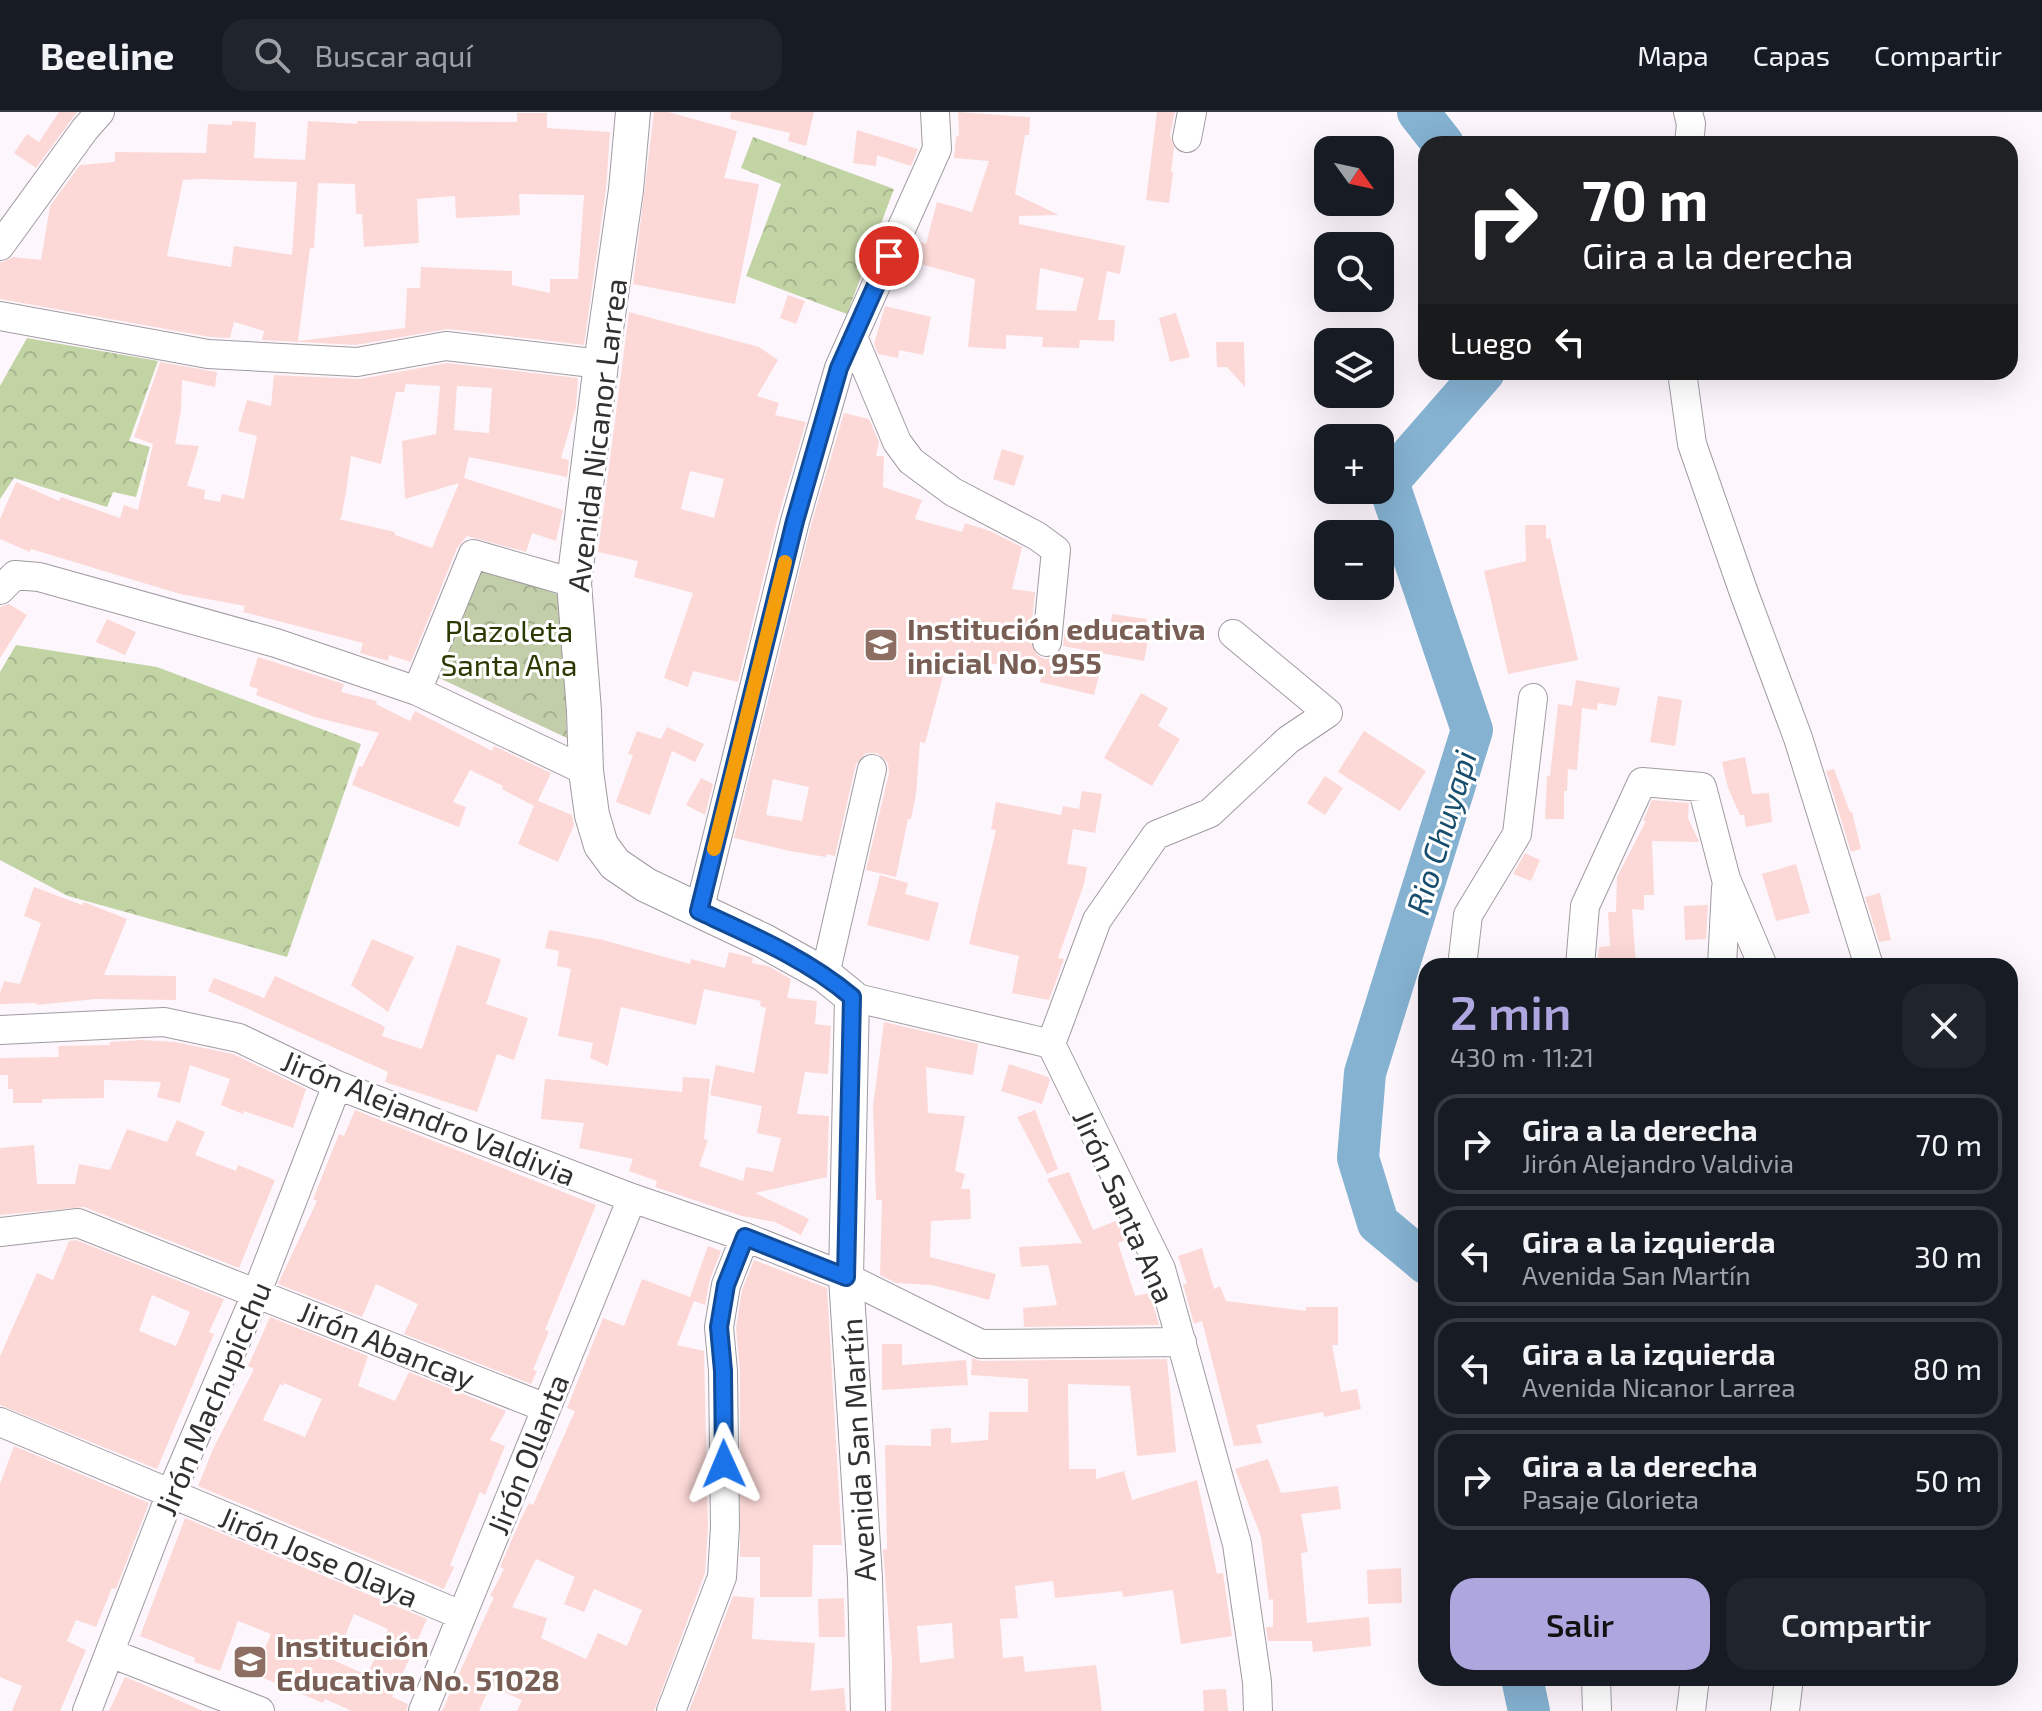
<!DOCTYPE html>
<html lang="es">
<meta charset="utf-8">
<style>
body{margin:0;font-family:"Exo 2",sans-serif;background:#20242c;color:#f1f3f6;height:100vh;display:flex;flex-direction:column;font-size:30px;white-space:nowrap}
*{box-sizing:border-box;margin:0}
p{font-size:26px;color:#9ea1a6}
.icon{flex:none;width:44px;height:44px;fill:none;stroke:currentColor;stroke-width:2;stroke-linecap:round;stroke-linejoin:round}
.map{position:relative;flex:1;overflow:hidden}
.panel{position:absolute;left:1418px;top:846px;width:600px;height:728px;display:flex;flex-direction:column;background:#171b24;border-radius:24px;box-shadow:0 8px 32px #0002}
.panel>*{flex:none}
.guide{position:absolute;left:1418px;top:24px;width:600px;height:244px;border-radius:24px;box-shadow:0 8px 32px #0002;background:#202124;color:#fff;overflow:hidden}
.needle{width:52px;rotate:123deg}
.fabs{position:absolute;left:1314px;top:24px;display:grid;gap:16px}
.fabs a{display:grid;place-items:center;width:80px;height:80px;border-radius:16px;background:#171b24;box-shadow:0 8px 32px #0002;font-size:40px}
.pin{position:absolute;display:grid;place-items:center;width:68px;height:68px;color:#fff;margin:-34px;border:4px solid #fff;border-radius:50%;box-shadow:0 2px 8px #0007}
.me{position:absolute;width:88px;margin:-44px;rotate:359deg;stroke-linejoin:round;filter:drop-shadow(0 0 6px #0008)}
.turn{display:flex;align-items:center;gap:28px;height:168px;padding:0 32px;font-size:36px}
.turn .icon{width:104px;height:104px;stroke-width:2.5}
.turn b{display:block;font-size:56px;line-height:68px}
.then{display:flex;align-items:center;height:76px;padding:0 32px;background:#0003;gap:16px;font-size:30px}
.round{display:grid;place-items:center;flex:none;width:84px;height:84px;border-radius:24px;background:#20242c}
.head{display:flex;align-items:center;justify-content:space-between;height:136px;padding:0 32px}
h1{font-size:48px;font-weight:600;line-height:60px;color:#aea6de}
.primary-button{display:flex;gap:16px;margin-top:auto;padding:16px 32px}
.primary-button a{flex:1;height:92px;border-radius:24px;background:#aea6de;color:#111;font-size:32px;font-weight:600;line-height:92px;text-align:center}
.primary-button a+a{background:#20242c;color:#f1f3f6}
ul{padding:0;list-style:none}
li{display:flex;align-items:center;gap:24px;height:100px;margin:0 16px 12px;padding:0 16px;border:4px solid #363941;border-radius:24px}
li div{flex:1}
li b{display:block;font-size:30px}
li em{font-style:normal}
header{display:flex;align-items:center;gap:48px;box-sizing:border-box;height:112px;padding:0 40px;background:#171b24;border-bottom:2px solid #363941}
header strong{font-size:38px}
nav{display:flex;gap:44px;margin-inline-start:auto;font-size:28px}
.search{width:560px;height:72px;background:#20242c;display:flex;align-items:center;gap:20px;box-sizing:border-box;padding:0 28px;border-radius:24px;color:#9ea1a6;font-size:30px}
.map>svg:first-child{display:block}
.forest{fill:url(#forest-crowns)}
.park{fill:url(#park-crowns)}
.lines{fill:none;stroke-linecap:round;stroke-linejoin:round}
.river{stroke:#85b2d1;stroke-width:42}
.building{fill:#fcd9d7;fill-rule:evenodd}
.minor-casing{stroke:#a09ba0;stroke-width:30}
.major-casing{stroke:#a09ba0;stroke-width:36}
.minor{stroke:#fff;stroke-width:28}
.major{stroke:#fff;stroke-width:34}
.route-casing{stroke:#114b97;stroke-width:20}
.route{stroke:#1a73e8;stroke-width:14}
.slow{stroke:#f59e0b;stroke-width:14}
.labels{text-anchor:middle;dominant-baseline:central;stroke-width:6;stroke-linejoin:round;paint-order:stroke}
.street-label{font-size:30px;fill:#323032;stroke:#fff}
.education-label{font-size:30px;font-weight:bold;fill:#785e54;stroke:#fff;text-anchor:start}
.park-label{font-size:30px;fill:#2b3903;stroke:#fff}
.water-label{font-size:32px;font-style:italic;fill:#184e6d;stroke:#fff}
</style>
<header>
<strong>Beeline</strong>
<div class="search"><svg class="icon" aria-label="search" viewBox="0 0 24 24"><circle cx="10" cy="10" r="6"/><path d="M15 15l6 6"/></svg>Buscar aquí</div>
<nav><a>Mapa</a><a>Capas</a><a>Compartir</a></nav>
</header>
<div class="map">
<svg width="2042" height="1599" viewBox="0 0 2042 1599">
<defs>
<pattern id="forest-crowns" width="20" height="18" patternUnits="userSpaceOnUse" patternTransform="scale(2)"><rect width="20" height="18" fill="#c2d3a4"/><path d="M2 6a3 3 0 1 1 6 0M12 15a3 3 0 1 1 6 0" fill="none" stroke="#a7b58e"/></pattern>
<pattern id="park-crowns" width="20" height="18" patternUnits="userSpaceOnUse" patternTransform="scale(2)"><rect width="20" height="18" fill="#c1cea9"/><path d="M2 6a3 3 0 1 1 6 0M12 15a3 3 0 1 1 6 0" fill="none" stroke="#a6b192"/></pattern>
</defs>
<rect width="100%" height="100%" fill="#fdf7fd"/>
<path class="forest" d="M753,25L894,77L847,202L746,164L781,72L741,56Z
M27,226L158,249L129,329L150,335L136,385L113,380L107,395L14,366L0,387V274Z
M16,533L157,555L361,632L287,845L68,784L0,748V560Z"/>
<path class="park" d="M479,457L563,484L567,626L437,565Z"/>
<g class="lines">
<path class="river" d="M1418,0L1443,32
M1426,1151L1378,1111L1358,1046L1365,961L1472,618L1388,370L1484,260
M1522,1566L1529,1599"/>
</g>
<path class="building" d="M59,0H77L36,56L14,41L27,22L39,30Z
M654,0H668L737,19L724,66L759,72L735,192L633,172Z
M731,0H814L806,34L788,29L790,21L730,7Z
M958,0L1030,5L1029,23H1025L1015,82L1059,103L1019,104V112L1125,134L1120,162L1107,159L1098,208H1115L1114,229L1080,228L1079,236L1042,235L1043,225L1006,223V237L968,235L975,167L906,148L915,128L926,132L937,90L972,100L989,49L954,46L956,24H959ZM1040,156L1084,166L1076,199L1036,198Z
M1157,0H1175L1170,23L1174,36L1171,59L1173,60L1169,91L1146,88Z
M517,1H547V16L610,20L606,77L584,233L448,217L356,233L262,228L264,219L234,210L230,226L210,225L0,187V151L13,145L41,148L50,94L80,53L115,50V40L206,41L208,12L232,13V9L256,10L254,46L305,48L308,9L357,12V9L517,10ZM200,67L297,70L292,143L234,134L231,155L167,144L183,68ZM318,71L355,72L356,102H362L364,135L419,131L417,87L455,84L456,106L520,103L519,82L584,83L578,167H550V181L512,173V159L421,155L420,176H407L405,216L298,229L310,136H314Z
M857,18L918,37L911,54L877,43L876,54L853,51Z
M788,183L805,189L796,212L780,206Z
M885,194L931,205L923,243L899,238L898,246L878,242L874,232Z
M629,200L759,235L778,248L757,284L779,291L775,303L806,310L778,405L738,570L693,559L688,575L664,566L693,481L634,465L638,449L598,440ZM690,359L724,367L714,406L681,397Z
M1176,201L1190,245L1170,250L1159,206Z
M1216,230H1244L1245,275L1227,255H1217Z
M160,250L217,260L215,275L182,268L181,298L175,332L199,334L187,374L205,378L204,387L220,390L222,382L244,387L257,324L238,319L247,288L271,294L274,263L360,267L447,251L578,266L576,295L561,346L569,348L567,365L469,345L464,366L563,398L556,429L532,421L526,440L467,424L457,436L411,550L389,543L388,549L360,541L363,531L243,500L245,494L180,482L31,437L30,440L0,427V407L16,370L59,389L61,385L120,406L124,393L138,398L153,332L134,325ZM406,272L440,274L436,322L402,329L405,387L459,371L432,436L395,423V420L338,407L341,406L346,380L351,344L381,352L396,280H404ZM457,274L492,276L489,321L454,318Z
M844,301L869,307L879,330L876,344H884L883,375L922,388L915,407L962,420L965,411L990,419L1022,435L1012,477L1035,480L1030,529L1037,543L1045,547L1053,546L1061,539L1100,559L1094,583L1040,570L1044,555L947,549L925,631L920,630L916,682L911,707H908L896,765L866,758L889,661L888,651L877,641H866L856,652L835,744L827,742L826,745L790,739L734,726L811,413ZM773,667L809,675L802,709L766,703Z
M1002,337L1024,344L1014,374L993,367Z
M1525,413H1546V427L1550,426L1578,548L1508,562L1484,459L1526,449Z
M9,492L27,503L0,546V495Z
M1112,502L1147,507L1145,517L1150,518L1144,549L1063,534L1065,516L1109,527Z
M107,507L136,520L125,543L96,530Z
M258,545L344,572L341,580L377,589L376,592L410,609L415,599L492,639L494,634L551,661L538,689L572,703L574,713L558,750L518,732L534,694L502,677L503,674L470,658L453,690L466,695L459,715L352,673L359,654L362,655L379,621L314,605L256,583L258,577L249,574Z
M1576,568L1620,576L1616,594L1598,591L1597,598L1582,596L1577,658L1568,657L1567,679H1564V707H1545L1547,664H1550L1558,592L1572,594Z
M1141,581L1168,596L1158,614L1180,627L1152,674L1104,646Z
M1658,584L1682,588L1675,634L1650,630Z
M667,615L704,632L695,650L672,639L650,703L616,690L633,643L628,642L637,619L661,627Z
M1364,619L1426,659L1400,699L1338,660Z
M1745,645L1752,682L1769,681L1772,710L1746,715L1744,703H1740L1728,676L1722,650Z
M1834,657L1850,700H1852L1861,737L1851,740L1826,659Z
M1325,664L1343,676L1325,703L1307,691Z
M701,666L713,672L705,703L686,693Z
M1082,679L1102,682L1095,721L1073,717L1067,752L1087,755L1084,772L1058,846L1064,847L1049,888L1012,881L1019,844L969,832L996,718L991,717L996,690L1061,703L1063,694L1079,697Z
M1652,688L1689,691L1688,706L1699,730L1652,729L1654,783H1644V798L1632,797L1636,854H1597L1599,835L1610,834L1608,800H1616L1617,765L1646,709H1643Z
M1525,741L1540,748L1531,769L1513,762Z
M1796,752L1810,801L1776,809L1762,762Z
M880,763L908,771L905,782L939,791L929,829L867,813Z
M34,775L82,793L84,790L127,807L104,863L176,864V888L96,887L36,893L37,891L0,892V881L4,869L20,872L41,811L24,804Z
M1880,781L1891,828L1879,830L1865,785Z
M1708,793L1706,827L1685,828L1684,794Z
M549,818L603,828L690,852L691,847L725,856L729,840L750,845L753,846L752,851L768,854L791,867L787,886L817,889L815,912L831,914L828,962L805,960L797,1002L829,1004L827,1065L755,1081L809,1107L801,1123L775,1110L742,1104L655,1075L657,1069L629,1059L633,1047L579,1036L584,1011L541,1007L545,967L682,980L683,965L710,967L704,1027L708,1028L699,1054L743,1069L746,1055L773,1060L781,1026L757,1021L762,994L710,983L716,953L754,961L766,896L760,894L761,889L704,877L696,913L621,895L608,954L590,946L593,931L558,924L571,857L557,854L559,839L545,836Z
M372,827L414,845L388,900L351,873Z
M457,833L501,847L486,892L528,906L514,948L497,942L477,1000L385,970L388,960L208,879L214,866L264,886L275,864L382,913L385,916L382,924L422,937Z
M884,910L978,932L973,963L926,955L928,1001L965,1004L955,1059L965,1062L961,1077H970L971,1107L931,1109L930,1145L996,1162L989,1188L932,1173L896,1171L880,1163L882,1088H876L873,994Z
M141,928L175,930L233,942L306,977L293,1016L244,999L243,1002L221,993L230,967L190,953L180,991L157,985L161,970L104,968V986L42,987V991H13V977H8V963H0V946L59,945L58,934L110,933V930Z
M1009,952L1048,965L1050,968L1042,992L1001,979Z
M355,998L596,1093L545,1218L549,1219L533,1258L537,1259L531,1272L404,1222L418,1192L376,1172L362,1205L278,1172L317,1089L313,1087L339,1022L344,1024Z
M1035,998L1058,1057L1047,1062L1017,1005Z
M177,1008L205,1020L195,1043L236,1059L238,1053L275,1068L239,1156L84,1095L0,1103V1036L34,1033L37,1072H75L79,1052L110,1058L127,1017L167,1030Z
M1069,1060L1093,1118L1118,1108L1127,1127L1118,1131L1135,1184L1150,1181L1159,1213L1024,1215L1023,1196L1057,1193L1048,1153L1021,1155L1019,1135L1082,1131L1047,1067Z
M76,1128L224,1187L209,1220L214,1222L157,1357L0,1293V1244L37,1161L53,1168L69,1129ZM152,1183L190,1200L176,1234L139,1219Z
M708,1134L721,1139L710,1167L705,1193L694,1189L677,1233L704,1239L708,1414L705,1461L654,1599H517L522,1588L490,1574L479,1599H442L494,1485L490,1484L504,1457L500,1455L520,1409L529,1391L533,1393L575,1299L567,1296L603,1206L624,1214L642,1167L690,1185ZM536,1447L575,1465L564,1492L584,1500L594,1477L642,1498L627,1534L598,1521L586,1547L541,1526L547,1506L512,1495Z
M1202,1136L1214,1177L1220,1174L1226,1189L1306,1199V1195H1338V1233H1332L1341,1280L1357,1277L1361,1297L1324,1305L1323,1300L1256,1313L1262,1331L1234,1334L1202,1209L1194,1212L1183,1172H1187L1178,1144Z
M754,1148L827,1176L842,1433H813L812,1485H760V1445H740V1259L736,1216L742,1178Z
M270,1205L368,1244L358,1274L395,1289L409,1260L506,1299L490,1328L505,1334L485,1383L480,1380L450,1453L454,1455L444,1477L198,1374L213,1337L254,1257L248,1254ZM284,1271L322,1287L305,1325L263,1308L280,1272L283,1274Z
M882,1232H902V1253L966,1248L968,1273L882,1278Z
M972,1246L981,1249L1167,1247L1176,1340L1137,1344L1130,1274L1068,1272L1069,1357H1096V1367L1124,1359L1132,1388L1197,1368L1217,1462L1223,1461L1232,1524L1181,1532L1173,1478L1123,1485L1122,1479L1055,1486L1053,1469L1015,1474L1018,1506L1000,1507L1003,1546L1023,1544L1025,1560L1096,1553L1102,1599H891L892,1550L883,1438L887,1437L885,1333L931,1334V1317L951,1316V1331L988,1328L989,1300H1028V1267L971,1263ZM952,1511L954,1546L920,1551L917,1514Z
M14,1334L149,1391L116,1477L112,1476L96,1515L76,1508L67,1529L86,1538L60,1599H12L22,1574L0,1565V1372Z
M1268,1347L1281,1381L1338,1374L1341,1397L1301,1402L1308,1440L1301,1441L1307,1511L1369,1505L1371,1534L1313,1540L1312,1529H1268L1266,1515H1273V1487L1269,1488L1261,1425L1235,1357Z
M185,1406L427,1507L392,1585L408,1592L406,1599H352L325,1587L323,1591L254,1562L271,1522L238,1509L220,1559L194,1550L195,1546L140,1524ZM354,1502L388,1517L367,1563L335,1549Z
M1401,1456L1402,1491L1368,1492L1367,1458Z
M733,1484L754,1486L752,1527L815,1531L811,1579L844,1576L846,1599H689Z
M844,1486L845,1525H819L818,1487Z
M125,1565L140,1571L203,1599H109Z
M1226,1577L1228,1599H1204L1203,1578Z"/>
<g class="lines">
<g class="minor-casing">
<path id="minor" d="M1688,0L1691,12L1689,32
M1187,26L1192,0
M0,134L85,17L100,0
M0,204L208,242L357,250L446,234L601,252
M853,225L897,330L911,349L953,380L1037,424L1056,438L1047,530
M1682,260L1692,332L1744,481L1798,626L1869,854
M0,478L15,463L39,465L276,531L417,579L473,442L574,471
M417,579L586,659
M699,799L795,409L839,256L937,37L935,0
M1462,854L1468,803L1517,722L1533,586
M1580,854L1585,794L1642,670L1702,675L1726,767L1763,854
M1722,854L1726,776
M825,863L872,657
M852,885L1051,932L1161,1157L1237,1432L1257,1570L1258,1599
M0,918L164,910L239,926L337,973L632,1086L745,1125L846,1165L981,1232L1182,1230
M1051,932L1097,808L1156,723L1210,701L1288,628L1328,601L1233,522
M0,1120L78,1111L546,1296
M0,1310L461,1503
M110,1541L260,1599
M1596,1566L1597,1599
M87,1599L171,1381L257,1180L337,973
M423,1599L632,1086
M671,1599L722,1465L725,1414L723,1259L719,1215L726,1173L745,1125
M1691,1599L1695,1566
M1785,1599L1789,1566"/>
</g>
<g class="major-casing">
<path id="major" d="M633,0L626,78L601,252L574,471L584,599L586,659L592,703L601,733L615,752L646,773L764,829L825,863L852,885L846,1165L865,1466L868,1599"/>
</g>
<use href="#minor" class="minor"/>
<use href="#major" class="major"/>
</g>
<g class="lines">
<g class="route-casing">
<path id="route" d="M724,1352L723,1259L719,1215L726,1173L745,1125L846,1165L852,885C807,847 753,824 699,799L795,409L839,256L889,144"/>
</g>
<use href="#route" class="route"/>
<path class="slow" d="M714,737L785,450"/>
</g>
<defs>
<g id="school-square" transform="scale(1.8)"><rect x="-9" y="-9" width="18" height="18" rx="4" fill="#8d6e63" stroke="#fff"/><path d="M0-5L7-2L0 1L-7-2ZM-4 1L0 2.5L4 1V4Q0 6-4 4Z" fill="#fff"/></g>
</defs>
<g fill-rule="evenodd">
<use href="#school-square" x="881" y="533"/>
<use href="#school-square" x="250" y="1550"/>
</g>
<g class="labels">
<g class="street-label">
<text transform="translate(596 323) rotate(-83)">Avenida Nicanor Larrea</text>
<text transform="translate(429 1005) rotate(22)">Jirón Alejandro Valdivia</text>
<text transform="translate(1125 1094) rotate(66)">Jirón Santa Ana</text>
<text transform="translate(387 1232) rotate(22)">Jirón Abancay</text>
<text transform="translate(212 1286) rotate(-67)">Jirón Machupicchu</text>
<text transform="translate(857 1338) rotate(-93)">Avenida San Martín</text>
<text transform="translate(527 1342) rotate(-68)">Jirón Ollanta</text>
<text transform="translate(319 1444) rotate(23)">Jirón Jose Olaya</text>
</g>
<g class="education-label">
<text x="907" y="516">Institución educativa<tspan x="907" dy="34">inicial No. 955</tspan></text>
<text x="276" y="1533">Institución<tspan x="276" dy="34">Educativa No. 51028</tspan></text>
</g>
<g class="park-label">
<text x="509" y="518">Plazoleta<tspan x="509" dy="34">Santa Ana</tspan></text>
</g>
<g class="water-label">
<text transform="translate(1440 720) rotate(-73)">Rio Chuyapi</text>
</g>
</g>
</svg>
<div class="fabs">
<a><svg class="needle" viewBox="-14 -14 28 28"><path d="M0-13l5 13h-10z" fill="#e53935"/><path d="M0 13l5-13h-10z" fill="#9ea1a6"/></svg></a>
<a><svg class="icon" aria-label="search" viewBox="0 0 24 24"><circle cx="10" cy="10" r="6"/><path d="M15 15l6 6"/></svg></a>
<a><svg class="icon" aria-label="layers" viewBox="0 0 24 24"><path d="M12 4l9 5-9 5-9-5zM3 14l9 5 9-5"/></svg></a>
<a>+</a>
<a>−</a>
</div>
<div class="pin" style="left:889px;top:144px;background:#d93025"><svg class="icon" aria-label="arrive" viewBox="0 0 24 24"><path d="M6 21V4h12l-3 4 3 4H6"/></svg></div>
<svg class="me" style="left:724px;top:1352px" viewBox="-20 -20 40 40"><path d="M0-17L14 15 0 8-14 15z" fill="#1a73e8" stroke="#fff" stroke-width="4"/></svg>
<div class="guide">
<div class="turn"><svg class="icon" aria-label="right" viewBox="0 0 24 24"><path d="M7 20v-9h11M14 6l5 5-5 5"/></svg><div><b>70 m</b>Gira a la derecha</div></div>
<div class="then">Luego<svg class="icon" aria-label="left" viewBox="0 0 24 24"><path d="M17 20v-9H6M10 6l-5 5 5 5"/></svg></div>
</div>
<section class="panel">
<div class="head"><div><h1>2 min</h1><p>430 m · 11:21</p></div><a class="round"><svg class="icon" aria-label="close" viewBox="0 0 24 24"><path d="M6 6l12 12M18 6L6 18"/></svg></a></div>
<ul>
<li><svg class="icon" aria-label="right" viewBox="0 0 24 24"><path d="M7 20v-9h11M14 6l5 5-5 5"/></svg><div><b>Gira a la derecha</b><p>Jirón Alejandro Valdivia</p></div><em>70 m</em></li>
<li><svg class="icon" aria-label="left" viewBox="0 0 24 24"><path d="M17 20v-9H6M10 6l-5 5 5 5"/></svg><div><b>Gira a la izquierda</b><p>Avenida San Martín</p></div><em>30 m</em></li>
<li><svg class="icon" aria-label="left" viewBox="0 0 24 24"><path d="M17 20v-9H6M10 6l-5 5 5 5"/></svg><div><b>Gira a la izquierda</b><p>Avenida Nicanor Larrea</p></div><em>80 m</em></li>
<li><svg class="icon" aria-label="right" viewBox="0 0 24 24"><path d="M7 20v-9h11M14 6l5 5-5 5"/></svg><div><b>Gira a la derecha</b><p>Pasaje Glorieta</p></div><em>50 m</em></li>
</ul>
<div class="primary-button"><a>Salir</a><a>Compartir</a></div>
</section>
</div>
